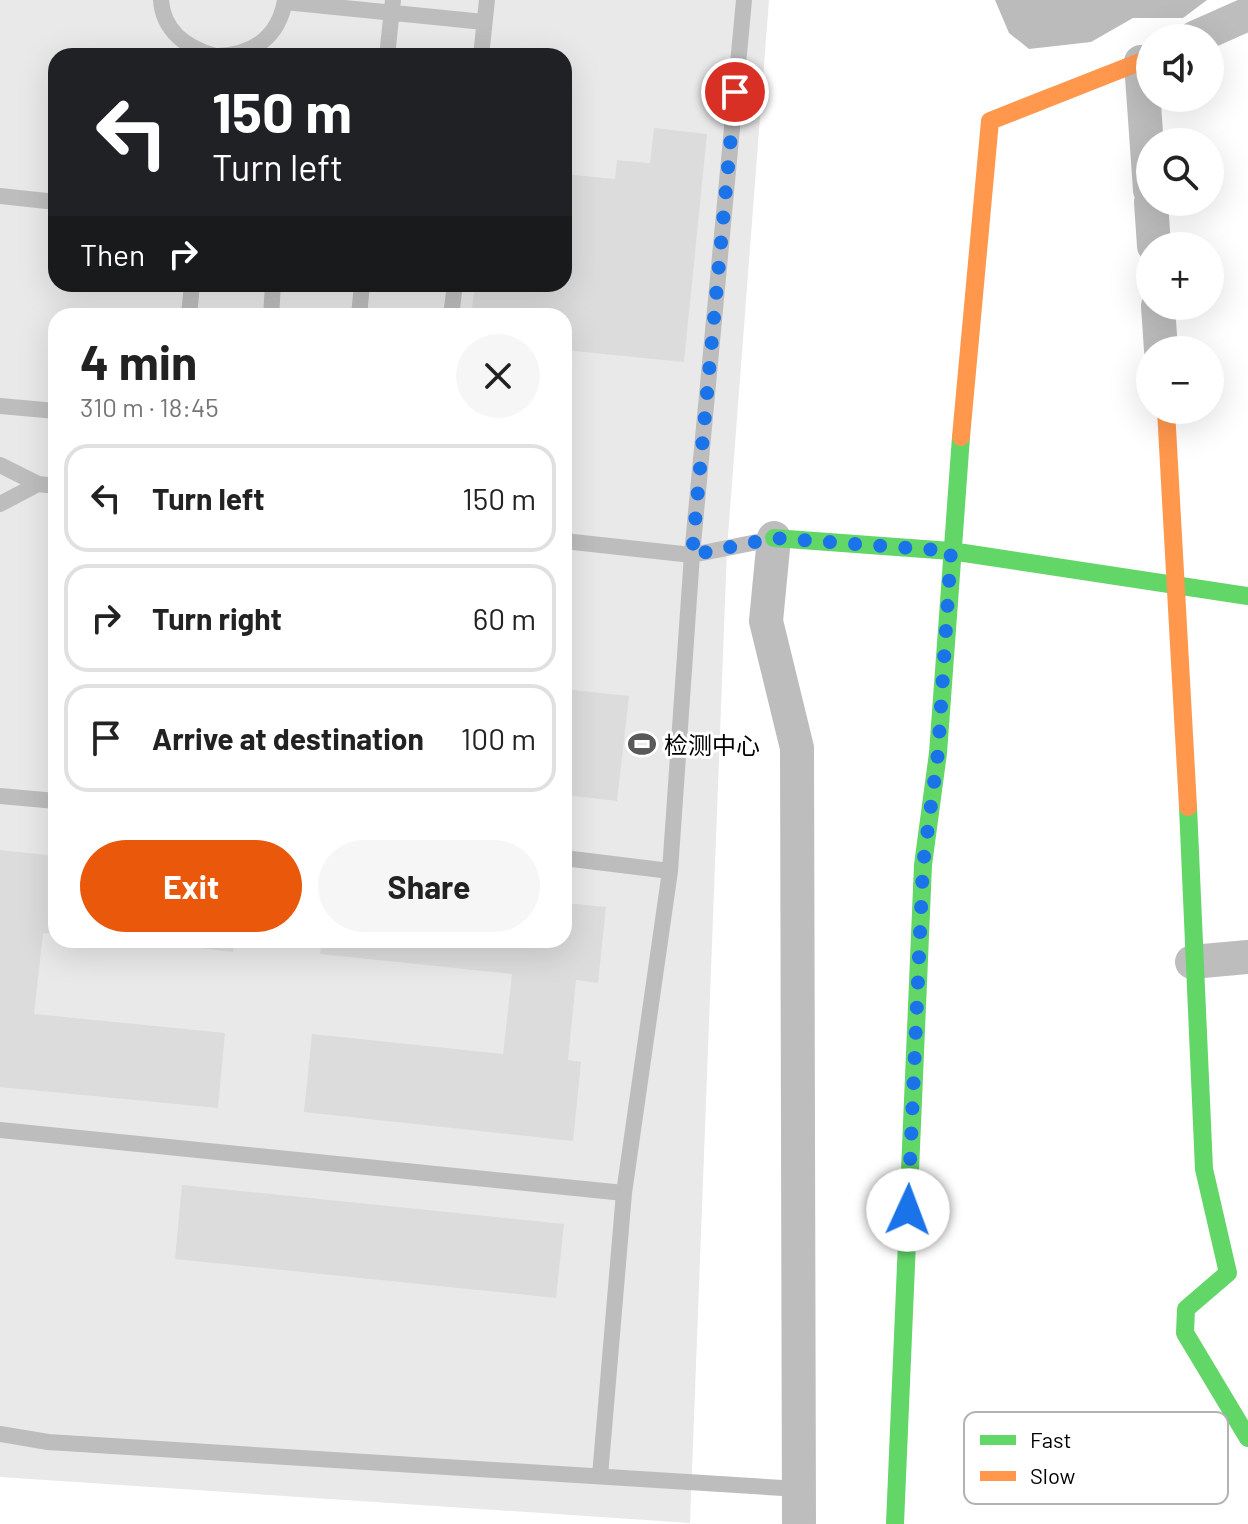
<!DOCTYPE html>
<meta charset="utf-8">
<style>
body{margin:0;font-family:Barlow,"Noto Sans SC",sans-serif;background:#f6f6f6;color:#222;height:100vh;display:flex;flex-direction:column;font-size:30px;white-space:nowrap}
*{box-sizing:border-box;margin:0}
p{font-size:26px;color:#767676}
.icon{flex:none;width:44px;height:44px;fill:none;stroke:currentColor;stroke-width:2;stroke-linecap:round;stroke-linejoin:round}
.map{position:relative;flex:1;overflow:hidden}
.sheet{position:absolute;left:48px;top:308px;width:524px;height:640px;display:flex;flex-direction:column;background:#fff;border-radius:24px;box-shadow:0 8px 32px #0002}
.sheet>*{flex:none}
.banner{position:absolute;left:48px;top:48px;width:524px;height:244px;border-radius:24px;box-shadow:0 8px 32px #0002;background:#202124;color:#fff;overflow:hidden}
.controls{position:absolute;left:1136px;top:24px;display:grid;gap:16px}
.controls a{display:grid;place-items:center;width:88px;height:88px;border-radius:50%;background:#fff;box-shadow:0 8px 32px #0002;font-size:40px}
.pin{position:absolute;display:grid;place-items:center;width:68px;height:68px;color:#fff;margin:-34px;border:4px solid #fff;border-radius:50%;box-shadow:0 2px 8px #0007}
.me{position:absolute;width:88px;margin:-44px;rotate:2deg;stroke-linejoin:round;filter:drop-shadow(0 0 6px #0008)}
.turn{display:flex;align-items:center;gap:28px;height:168px;padding:0 32px;font-size:36px}
.turn .icon{width:104px;height:104px;stroke-width:2.5}
.turn b{display:block;font-size:56px;line-height:68px}
.then{display:flex;align-items:center;height:76px;padding:0 32px;background:#0003;gap:16px;font-size:30px}
.round{display:grid;place-items:center;flex:none;width:84px;height:84px;border-radius:42px;background:#f6f6f6}
.overview{display:flex;align-items:center;justify-content:space-between;height:136px;padding:0 32px}
h1{font-size:48px;font-weight:700;line-height:60px}
.primary-button{display:flex;gap:16px;margin-top:auto;padding:16px 32px}
.primary-button a{flex:1;height:92px;border-radius:48px;background:#ea580c;color:#fff;font-size:32px;font-weight:700;line-height:92px;text-align:center}
.primary-button a+a{background:#f6f6f6;color:#222}
ul{padding:0;list-style:none}
li{display:flex;align-items:center;gap:24px;height:108px;margin:0 16px 12px;padding:0 16px;border:4px solid #e0e0e0;border-radius:24px}
li div{flex:1}
li b{display:block;font-size:30px}
li em{font-style:normal}
.map>svg:first-child{display:block}
.green{fill:#e9e9e9;fill-rule:evenodd}
.water{fill:#bbb}
.building{fill:#dcdcdc}
.lines{fill:none;stroke-linecap:round;stroke-linejoin:round}
.lane{stroke:#bdbdbd;stroke-width:16}
.street{stroke:#bdbdbd;stroke-width:34}
.fast{stroke:#63d668;stroke-width:18}
.slow{stroke:#ff974d;stroke-width:18}
.route{stroke:#1a73e8;stroke-width:14;stroke-dasharray:0 25.2}
.labels{text-anchor:middle;dominant-baseline:central;stroke-width:6;stroke-linejoin:round;paint-order:stroke}
.poi-label{font-size:24px;fill:#000;stroke:#fff;text-anchor:start}
.key{fill:#fff;stroke:#b2b2b2;stroke-width:2}
.key-label{font-size:22px;fill:#000}
</style>
<div class="map">
<svg width="1248" height="1524" viewBox="0 0 1248 1524">
<rect width="100%" height="100%" fill="#fff"/>
<path class="green" d="M0,0H769L727,549L690,1523L0,1477ZM56,56H564V284H56ZM56,316H564V940H56Z"/>
<path class="water" d="M995,0H1207L1183,18H1133L1091,42L1029,49L1009,33Z"/>
<path class="building" d="M654,128L707,134L684,362L564,350V316H471L475,284H564V174L615,179L617,160L650,163Z
M564,689L629,696L617,801L564,795Z
M0,850L56,856V934L43,933L34,1014L225,1033L218,1108L0,1087Z
M564,903L606,907L598,983L576,980L568,1060L581,1062L573,1141L304,1112L312,1034L503,1054L512,974L320,954L322,940H564Z
M134,940H234L233,952Z
M182,1185L564,1224L556,1298L175,1259Z"/>
<g class="lines">
<path class="lane" d="M161,0C163,31 187,48 215,56
M285,2L484,22
M217,56C253,55 279,37 285,0
M387,56L393,0
M481,56L487,0
M0,196L56,202
M189,316L192,284
M271,316L273,284
M359,316L362,284
M451,316L455,284
M0,406L56,411
M0,465L38,484L0,504
M38,484L56,486
M564,541L692,555L772,539
M0,796L56,801
M564,858L670,871
M0,1130L624,1193
M0,1434L48,1442L799,1489
M600,1476L624,1193L670,871L692,555L744,0"/>
<path class="street" d="M1194,38L1248,14
M1141,62L1150,190
M1151,202L1154,246
M1158,306L1161,350
M774,538L766,621L797,748L799,1524
M1192,962L1248,957"/>
<path class="fast" d="M774,538L951,551L1248,596
M1188,807L1204,1169L1228,1273L1186,1309L1185,1333L1248,1438
M895,1524L923,865L938,753L961,437"/>
<path class="slow" d="M1166,410L1188,807
M961,437L990,121L1150,58"/>
</g>
<g class="lines">
<path class="route" d="M735,92L692,555L774,538L951,551L938,753L923,865L908,1210"/>
</g>
<defs>
<g id="stadium-bare" transform="scale(2.16)"><path d="M0-5a6.5 5 0 1 0 0 10a6.5 5 0 1 0 0-10ZM-3.5-1.8h7v3.6h-7Z" fill="#595959" stroke="#fff" stroke-width="2.5" paint-order="stroke"/></g>
</defs>
<g fill-rule="evenodd">
<use href="#stadium-bare" x="642" y="744"/>
</g>
<g class="labels">
<g class="poi-label">
<text x="664" y="744">检测中心</text>
</g>
</g>
<rect x="964" y="1412" width="264" height="92" rx="12" class="key"/>
<rect x="980" y="1435" width="36" height="10" fill="#63d668"/>
<rect x="980" y="1471" width="36" height="10" fill="#ff974d"/>
<g class="key-label">
<text x="1030" y="1448">Fast</text>
<text x="1030" y="1484">Slow</text>
</g>
</svg>
<div class="controls">
<a><svg class="icon" aria-label="sound" viewBox="0 0 24 24"><path d="M4 9h4l5-4v14l-5-4H4zM17 9q2 3 0 6"/></svg></a>
<a><svg class="icon" aria-label="search" viewBox="0 0 24 24"><circle cx="10" cy="10" r="6"/><path d="M15 15l6 6"/></svg></a>
<a>+</a>
<a>−</a>
</div>
<div class="pin" style="left:735px;top:92px;background:#d93025"><svg class="icon" aria-label="arrive" viewBox="0 0 24 24"><path d="M6 21V4h12l-3 4 3 4H6"/></svg></div>
<svg class="me" style="left:908px;top:1210px" viewBox="-20 -20 40 40"><circle r="19" fill="#fff"/><path d="M0-13L10 11 0 6-10 11z" fill="#1a73e8"/></svg>
<div class="banner">
<div class="turn"><svg class="icon" aria-label="left" viewBox="0 0 24 24"><path d="M17 20v-9H6M10 6l-5 5 5 5"/></svg><div><b>150 m</b>Turn left</div></div>
<div class="then">Then<svg class="icon" aria-label="right" viewBox="0 0 24 24"><path d="M7 20v-9h11M14 6l5 5-5 5"/></svg></div>
</div>
<section class="sheet">
<div class="overview"><div><h1>4 min</h1><p>310 m · 18:45</p></div><a class="round"><svg class="icon" aria-label="close" viewBox="0 0 24 24"><path d="M6 6l12 12M18 6L6 18"/></svg></a></div>
<ul>
<li><svg class="icon" aria-label="left" viewBox="0 0 24 24"><path d="M17 20v-9H6M10 6l-5 5 5 5"/></svg><div><b>Turn left</b></div><em>150 m</em></li>
<li><svg class="icon" aria-label="right" viewBox="0 0 24 24"><path d="M7 20v-9h11M14 6l5 5-5 5"/></svg><div><b>Turn right</b></div><em>60 m</em></li>
<li><svg class="icon" aria-label="arrive" viewBox="0 0 24 24"><path d="M6 21V4h12l-3 4 3 4H6"/></svg><div><b>Arrive at destination</b></div><em>100 m</em></li>
</ul>
<div class="primary-button"><a>Exit</a><a>Share</a></div>
</section>
</div>
